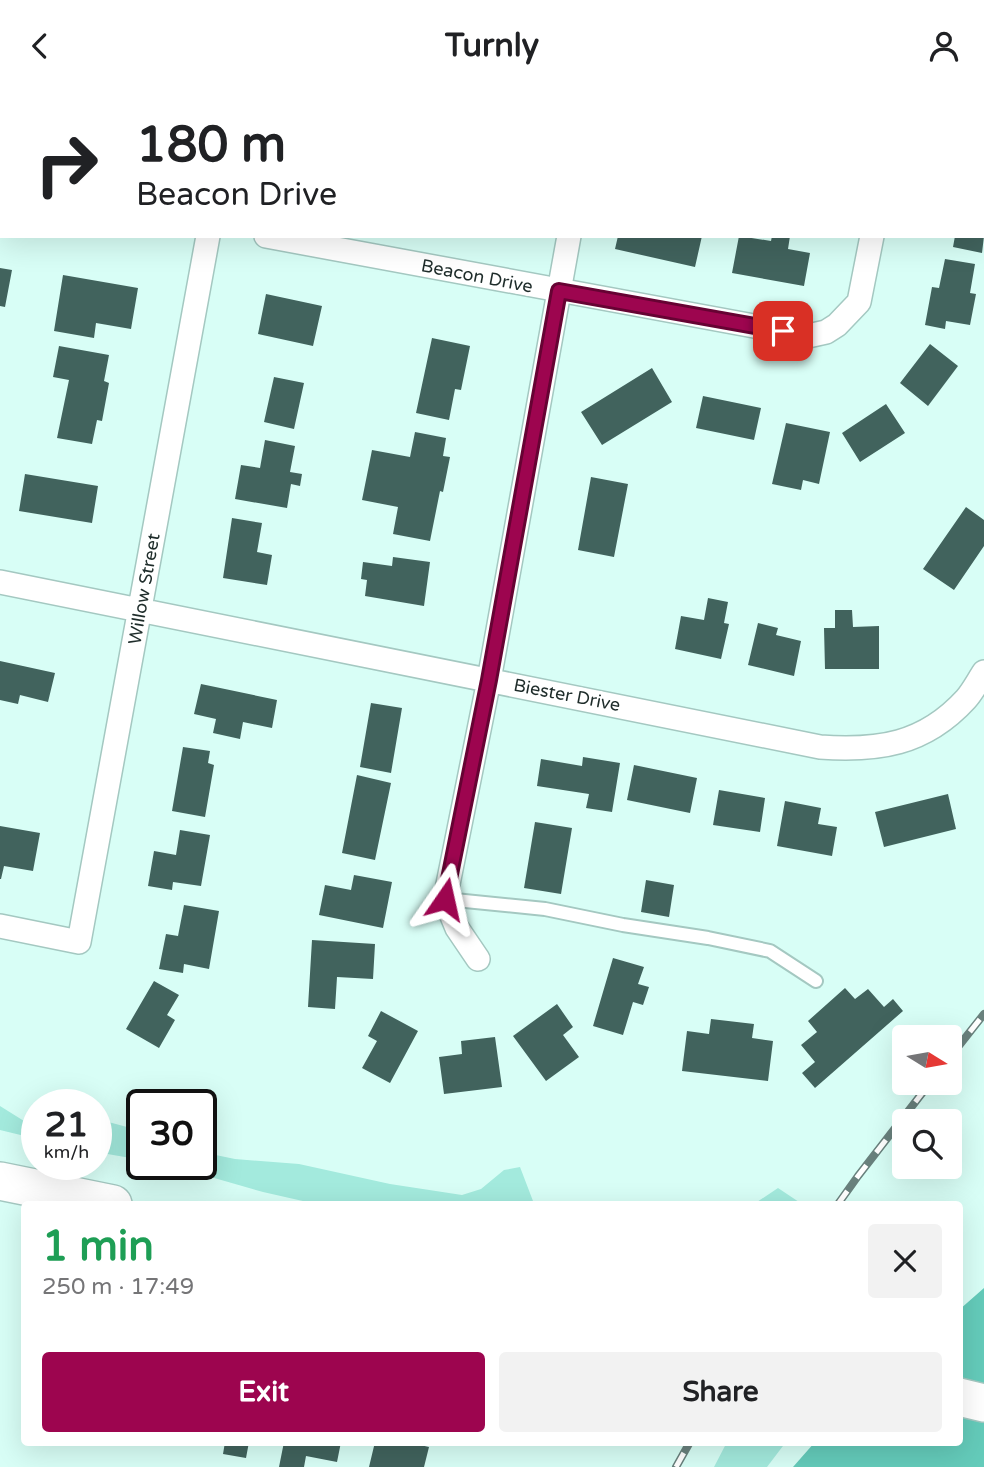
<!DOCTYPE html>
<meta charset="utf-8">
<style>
body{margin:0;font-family:"Varela Round",sans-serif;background:#f2f2f2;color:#202124;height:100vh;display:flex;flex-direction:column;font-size:26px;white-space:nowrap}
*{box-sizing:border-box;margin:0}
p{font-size:23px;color:#757577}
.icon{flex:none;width:38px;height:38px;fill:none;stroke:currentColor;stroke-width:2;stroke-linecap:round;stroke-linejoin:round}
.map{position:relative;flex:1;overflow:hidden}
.side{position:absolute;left:21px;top:1110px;width:942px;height:245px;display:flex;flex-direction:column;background:#fff;border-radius:7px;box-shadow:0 7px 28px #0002}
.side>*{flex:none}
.hud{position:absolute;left:0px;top:0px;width:985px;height:147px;box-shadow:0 7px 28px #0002;background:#fff;color:#202124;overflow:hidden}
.needle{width:46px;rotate:101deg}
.buttons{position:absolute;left:892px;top:934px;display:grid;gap:14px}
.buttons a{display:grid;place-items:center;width:70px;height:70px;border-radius:7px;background:#fff;box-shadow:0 7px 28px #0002;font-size:35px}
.speed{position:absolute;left:21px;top:998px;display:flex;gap:14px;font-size:35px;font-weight:700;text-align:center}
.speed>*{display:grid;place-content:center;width:91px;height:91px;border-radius:50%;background:#fff;box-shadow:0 7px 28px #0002;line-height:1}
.speed small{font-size:18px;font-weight:400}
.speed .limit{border:4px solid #111;border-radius:10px;background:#fff;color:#111}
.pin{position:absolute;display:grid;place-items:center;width:60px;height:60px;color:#fff;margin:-30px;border-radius:14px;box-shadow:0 4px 10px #0006}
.me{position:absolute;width:77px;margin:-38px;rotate:11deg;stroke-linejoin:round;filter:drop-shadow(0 0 5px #0008)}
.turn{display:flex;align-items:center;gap:24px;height:147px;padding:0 21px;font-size:32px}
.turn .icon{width:91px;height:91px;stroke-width:2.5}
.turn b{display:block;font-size:49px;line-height:60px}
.round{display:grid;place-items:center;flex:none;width:74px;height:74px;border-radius:7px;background:#f2f2f2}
.head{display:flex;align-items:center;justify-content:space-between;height:119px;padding:0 21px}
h1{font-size:42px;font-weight:800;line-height:52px;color:#1e9e55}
.primary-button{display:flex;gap:14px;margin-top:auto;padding:14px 21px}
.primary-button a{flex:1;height:80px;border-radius:7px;background:#9d054f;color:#fff;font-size:28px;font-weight:800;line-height:80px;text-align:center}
.primary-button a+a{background:#f2f2f2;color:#202124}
header{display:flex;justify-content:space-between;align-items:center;height:91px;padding:0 21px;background:#fff;font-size:32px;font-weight:800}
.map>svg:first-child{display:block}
.green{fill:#a3eadd}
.water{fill:#64cbba}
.building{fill:#41635d}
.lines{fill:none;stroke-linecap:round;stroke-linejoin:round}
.service-casing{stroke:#a4c8c1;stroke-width:16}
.minor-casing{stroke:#a4c8c1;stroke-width:26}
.primary-casing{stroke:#a4c8c1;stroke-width:40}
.service{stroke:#fff;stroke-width:12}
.minor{stroke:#fff;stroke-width:23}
.primary{stroke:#fff;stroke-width:37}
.rail-casing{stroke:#69817d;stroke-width:8}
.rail{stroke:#fff;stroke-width:5;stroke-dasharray:16;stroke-linecap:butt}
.route-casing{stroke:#660333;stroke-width:18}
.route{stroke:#9d054f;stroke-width:12}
.labels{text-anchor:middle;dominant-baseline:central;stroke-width:7;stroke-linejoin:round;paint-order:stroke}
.street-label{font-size:18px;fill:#1e2c2a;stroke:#fff}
</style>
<header><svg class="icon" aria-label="back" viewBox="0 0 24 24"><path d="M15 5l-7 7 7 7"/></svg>Turnly<svg class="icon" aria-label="person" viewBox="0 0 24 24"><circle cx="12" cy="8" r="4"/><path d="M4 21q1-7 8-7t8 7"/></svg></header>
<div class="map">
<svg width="984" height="1376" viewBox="0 0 984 1376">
<rect width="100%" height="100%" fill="#d8fef6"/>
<path class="green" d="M0,1015L24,1030L37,1032V1048L0,1039Z
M101,1029L127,1036L142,1043V1069L96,1061V1030Z
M201,1061L235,1068L299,1073L390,1093L462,1104L481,1098L504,1079L520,1076L533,1110L541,1113H316L263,1101L183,1078L160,1073H201Z
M778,1097L802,1113H754Z
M727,1351H786L767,1376H714Z"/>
<path class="water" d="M984,1197V1376H793L815,1351H959V1219Z"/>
<path class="building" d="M618,145H702L695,176L615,158Z
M739,145L771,150L772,145H790L788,158L810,162L804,195L732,182Z
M955,145H984L982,162L953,156Z
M945,168L975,173L970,202L976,203L970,234L946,230L945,238L925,234L932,196L939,197Z
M0,177L12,179L5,216L0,215Z
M63,184L138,197L131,238L96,232L94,247L54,240Z
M266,203L322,215L313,255L258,243Z
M432,247L470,255L461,299L455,298L449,329L416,322Z
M930,253L958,275L928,315L900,292Z
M59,255L109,264L104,290L109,292L102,330L97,329L92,353L57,347L69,289L53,286Z
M652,277L672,311L602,354L581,321Z
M274,286L304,292L294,338L264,331Z
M703,305L761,317L754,349L696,337Z
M886,313L905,342L860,371L842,342Z
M786,332L830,341L819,393L803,389L801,399L772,393Z
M415,341L446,347L443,365L450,366L443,401L440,400L430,450L393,443L398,416L362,409L372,359L410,366Z
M265,349L295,355L290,381L302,383L300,395L291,393L287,417L235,408L241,374L260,377Z
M25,383L98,395L92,432L19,420Z
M591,386L628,393L614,466L578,459Z
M966,416L984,429V455L954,499L923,478Z
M232,427L262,432L257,461L272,464L267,494L223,487Z
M393,466L430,471L424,515L365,505L367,489L361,488L363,471L392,475Z
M708,507L728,511L724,532L729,533L721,568L675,558L681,525L704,529Z
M835,519H852L853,536L879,535V578H825L824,537H835Z
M758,532L778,537L776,544L801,550L794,585L748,574Z
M0,570L55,582L48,611L20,604L18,613L0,609Z
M201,593L277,609L272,637L243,631L240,648L213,642L216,628L194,623Z
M371,612L402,617L391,682L360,676Z
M183,656L210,660L208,672L214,674L205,726L172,720Z
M583,666L620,672L612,721L586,717L589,703L537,695L541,668L582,675Z
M634,674L697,687L690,722L627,709Z
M357,684L391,692L375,769L342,762Z
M719,699L765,707L760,741L713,734Z
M948,703L956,738L884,756L875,721Z
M785,710L821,717L818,733L837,736L832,765L777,755Z
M535,731L572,737L561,803L524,797Z
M0,735L40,742L33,780L4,775L1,788H0Z
M180,739L210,744L201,795L173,791L172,799L148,795L154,760L176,764Z
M354,784L392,791L383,837L319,824L325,794L351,799Z
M646,789L674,794L669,826L641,821Z
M184,814L219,820L209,878L184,873L183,882L159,878L166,843L178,845Z
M312,849L375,853L373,888L337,886L335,918L308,916Z
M613,867L644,876L638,893L649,896L643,914L633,911L623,944L593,935Z
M154,890L179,904L167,924L175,929L159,957L126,938Z
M845,897L855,908L868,898L884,916L893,908L903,920L815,997L802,982L815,971L801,954L817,941L808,930Z
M557,913L573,936L563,944L579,966L546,990L513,945Z
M381,920L418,940L390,992L362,977L377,950L368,945Z
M711,928L754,933L752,947L773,950L768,990L682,980L687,940L709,943Z
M495,946L502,996L444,1003L439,966L462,963L461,950Z
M225,1351H249L246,1367L223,1363Z
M284,1351H341L337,1371L306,1365L304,1376H279Z
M375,1351H407L429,1356L424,1376H369Z"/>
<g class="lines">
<g class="service-casing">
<path id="service" d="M445,808L545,818L623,834L708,847L770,860L816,890"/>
</g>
<g class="minor-casing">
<path id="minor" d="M235,2V0
M595,2L596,0
M899,2V0
M0,95H2
M266,145L808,245L826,241L837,234L859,211L872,145
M0,491L820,656C878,660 924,654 966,608C973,600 978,590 984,581
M0,835L79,851L208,145
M478,868L457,837L445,808L489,589L569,145"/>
</g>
<g class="primary-casing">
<path id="primary" d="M0,1090L113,1113
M959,1306L984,1312"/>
</g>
<use href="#service" class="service"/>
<use href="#minor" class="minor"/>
<use href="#primary" class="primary"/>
<g class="rail-casing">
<path id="rail" d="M950,966L984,923
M838,1113L858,1085L930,992
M676,1376L690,1351"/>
</g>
<use href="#rail" class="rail"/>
</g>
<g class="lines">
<g class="route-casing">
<path id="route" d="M445,808L489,589L559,200L783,240"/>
</g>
<use href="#route" class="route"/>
</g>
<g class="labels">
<g class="street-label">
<text transform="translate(477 185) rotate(11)">Beacon Drive</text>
<text transform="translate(144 498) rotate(-80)">Willow Street</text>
<text transform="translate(567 604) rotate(11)">Biester Drive</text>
</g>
</g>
</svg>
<div class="buttons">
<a><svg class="needle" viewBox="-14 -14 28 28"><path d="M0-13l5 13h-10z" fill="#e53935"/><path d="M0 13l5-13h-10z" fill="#757577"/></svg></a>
<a><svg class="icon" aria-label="search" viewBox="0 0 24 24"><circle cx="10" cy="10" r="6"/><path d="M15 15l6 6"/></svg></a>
</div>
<div class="speed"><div>21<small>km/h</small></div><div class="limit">30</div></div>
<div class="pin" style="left:783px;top:240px;background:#d93025"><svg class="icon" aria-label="arrive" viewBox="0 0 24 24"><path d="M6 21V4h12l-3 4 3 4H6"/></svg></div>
<svg class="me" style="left:445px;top:808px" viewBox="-20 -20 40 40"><path d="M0-17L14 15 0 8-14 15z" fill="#9d054f" stroke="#fff" stroke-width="4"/></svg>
<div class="hud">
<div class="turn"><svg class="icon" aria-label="right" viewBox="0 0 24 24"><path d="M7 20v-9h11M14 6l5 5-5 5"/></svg><div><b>180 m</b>Beacon Drive</div></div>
</div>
<section class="side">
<div class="head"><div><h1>1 min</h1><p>250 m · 17:49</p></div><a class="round"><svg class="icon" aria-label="close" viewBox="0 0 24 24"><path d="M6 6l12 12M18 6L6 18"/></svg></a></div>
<div class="primary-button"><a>Exit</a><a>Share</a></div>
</section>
</div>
